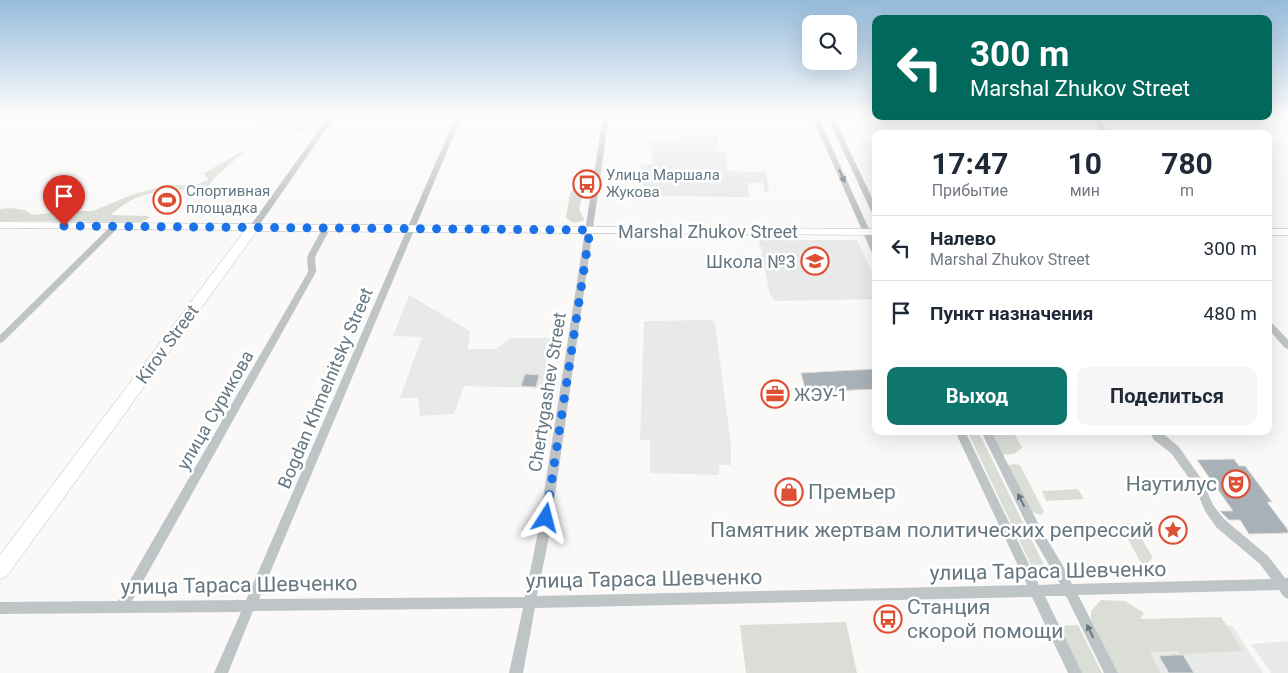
<!DOCTYPE html>
<html lang="ru">
<meta charset="utf-8">
<style>
body{margin:0;font-family:Roboto,sans-serif;background:#f6f6f7;color:#1f2937;height:100vh;display:flex;flex-direction:column;font-size:19px;white-space:nowrap}
*{box-sizing:border-box;margin:0}
p{font-size:16px;color:#747a83}
.icon{flex:none;width:28px;height:28px;fill:none;stroke:currentColor;stroke-width:2;stroke-linecap:round;stroke-linejoin:round}
.map{position:relative;flex:1;overflow:hidden}
.panel{position:absolute;left:872px;top:130px;width:400px;height:305px;display:flex;flex-direction:column;background:#fff;border-radius:10px;box-shadow:0 5px 20px #0002}
.panel>*{flex:none}
.banner{position:absolute;left:872px;top:15px;width:400px;height:105px;border-radius:10px;box-shadow:0 5px 20px #0002;background:#00695c;color:#fff;overflow:hidden}
.controls{position:absolute;left:802px;top:15px;display:grid;gap:10px}
.controls a{display:grid;place-items:center;width:55px;height:55px;border-radius:10px;background:#fff;box-shadow:0 5px 20px #0002;font-size:25px}
.pin{position:absolute;display:grid;place-items:center;width:42px;height:42px;color:#fff;margin:-51px -21px;border-radius:50% 50% 50% 0;rotate:-45deg;box-shadow:0 0 5px #0007}
.pin .icon{rotate:45deg}
.me{position:absolute;width:55px;margin:-28px;rotate:9deg;stroke-linejoin:round;filter:drop-shadow(0 0 4px #0008)}
.turn{display:flex;align-items:center;gap:18px;height:105px;padding:0 15px;font-size:22px}
.turn .icon{width:65px;height:65px;stroke-width:2.5}
.turn b{display:block;font-size:35px;line-height:42px}
.eta{display:flex;justify-content:space-evenly;align-items:center;height:85px;text-align:center}
.eta b{font-size:30px;font-weight:700;line-height:35px}
.primary-button{display:flex;gap:10px;margin-top:auto;padding:10px 15px}
.primary-button a{flex:1;height:58px;border-radius:10px;background:#0f766e;color:#fff;font-size:20px;font-weight:700;line-height:58px;text-align:center}
.primary-button a+a{background:#f6f6f7;color:#1f2937}
ul{padding:0;list-style:none}
li{display:flex;align-items:center;gap:15px;height:65px;padding:0 15px;border-top:1px solid #e0e1e3}
li div{flex:1}
li b{display:block;font-size:19px}
li em{font-style:normal}
.map>svg:first-child{display:block}
.built{fill:#e8e9e9}
.green{fill:#daded7}
.building{fill:#a8b1b7;stroke:#dcdbda}
.lines{fill:none;stroke-linecap:round;stroke-linejoin:round}
.primary-casing{stroke:#b5babe;stroke-width:1}
.minor{fill:#bfc4c7;fill-rule:evenodd}
.primary{fill:#fff;fill-rule:evenodd}
.oneway{fill:#667781}
.route{stroke:#1a73e8;stroke-width:9;stroke-dasharray:0 16.2}
.labels{text-anchor:middle;dominant-baseline:central;stroke-width:5;stroke-linejoin:round;paint-order:stroke}
.far-poi-label{font-size:15px;fill:#667781;stroke:#fff;text-anchor:start}
.street-label{font-size:18px;fill:#667781;stroke:#fff}
.poi-label{font-size:18px;fill:#667781;stroke:#fff;text-anchor:end}
.near-poi-label{font-size:21px;fill:#667781;stroke:#fff;text-anchor:end}
.near-street-label{font-size:21px;fill:#667781;stroke:#fff}
</style>
<div class="map">
<svg width="1288" height="673" viewBox="0 0 1288 673">
<rect width="100%" height="100%" fill="#faf9f8"/>
<path class="built" d="M679,135H717L719,146L716,147V152H725L728,171L766,172L769,192H765L763,183H747L749,197L643,196L641,165L653,164L652,141H679Z
M759,240H857L876,281V299L776,301L770,295Z
M409,295L470,331L468,349H496L511,338H551L543,388L464,386L454,414L420,416L418,398H400L422,337L393,336Z
M712,320L715,323L731,444V465H719V475L650,473V440H640L644,321Z
M1232,625L1263,673H1129L1107,630Z
M1288,641V673H1271L1251,644Z"/>
<path class="green" d="M254,116H319L308,130L273,129L277,124H270L271,122L255,121Z
M243,151V153L214,178L205,191C196,193 191,190 183,190C157,189 129,196 111,215L147,216L150,218L141,222L0,221V209L11,208L24,210L33,215L68,211H93L134,194L168,185H196L209,180L204,173Z
M585,184L579,210L585,220L574,223L566,218L570,194L575,185Z
M967,431H978L1044,565H1031Z
M988,431H1013L1022,448L1014,454L1001,455Z
M1014,464L1020,465L1044,512L1040,515L1032,512L1008,465Z
M1078,489L1084,499L1046,501L1042,491Z
M1130,523L1135,527L1153,558L1145,565L1140,561L1121,527L1122,524Z
M1101,600L1125,601L1144,613L1140,619L1221,617L1243,651L1180,654L1178,651L1150,652L1160,673H1116L1091,620V611Z
M846,622L857,673H746L740,625Z
M1078,625L1102,673H1081L1059,626Z"/>
<path class="building" d="M876,369V389L806,392L801,373Z
M525,374L539,375L536,387L521,386Z
M1234,459L1239,466H1245L1272,502H1267L1288,530V533L1249,534L1240,520H1229L1220,511H1233L1197,460Z
M1175,655H1183L1194,673H1169L1159,656Z"/>
<g class="lines">
<g class="primary-casing">
<path id="primary" d="M0,222L876,229V235L257,231L7,576L0,579V555L245,230L0,228Z
M1269,229H1288V235H1269Z"/>
</g>
<path class="minor" d="M329,116H335L256,230H250V226Z
M456,116H462L259,599L525,597L537,537L603,116H609L549,537L537,596L1027,585L955,431H965L1039,585L1060,584L1034,539L981,431H991L1042,531L1062,564L1072,584L1271,579L1260,564L1216,527L1205,511L1194,485L1171,453L1154,440L1149,431H1160L1179,447L1202,480L1213,505L1224,519L1268,556L1285,578H1288V599L1284,597L1279,590L1078,595L1118,673H1104L1066,596H1045L1082,673H1068L1032,597L535,608L523,673H509L523,608L253,611L228,673H214L241,612L0,614V602L118,601L308,272L307,257L323,227L327,225L331,227L315,257L316,272L132,601L246,600Z
M812,116H818L876,245V255L872,253Z
M827,116H833L876,206V215L872,213Z
M1091,116H1097L1109,134H1103Z
M112,225H115L119,227L3,342L0,343V335Z
M1269,322L1272,323L1288,340V349L1285,348L1269,330Z"/>
<use href="#primary" class="primary"/>
</g>
<defs><path id="oneway-solid" d="M-6-.8H1V-3.2L6.5 0L1 3.2V.8H-6Z" transform="scale(1.25)"/></defs>
<g class="oneway">
<use href="#oneway-solid" transform="translate(842 176) rotate(66)"/>
<use href="#oneway-solid" transform="translate(1021 500) rotate(-117)"/>
<use href="#oneway-solid" transform="translate(1090 631) rotate(-116)"/>
</g>
<linearGradient id="sky" x2="0" y2="1"><stop stop-color="#95bbdb"/><stop offset="0.55" stop-color="#fdfcfc"/><stop offset="1" stop-color="#fdfcfc" stop-opacity="0"/></linearGradient>
<rect width="1288" height="210" fill="url(#sky)"/>
<g class="lines">
<path class="route" d="M64,226L590,230L546,518"/>
</g>
<defs>
<g id="bus-ring" transform="scale(1.4375)"><circle r="9.5" fill="#fff" stroke="#de5033" stroke-width="1.5"/><path d="M-5-6H5V4H4V6H2V4H-2V6H-4V4H-5ZM-3.5-4V0h7V-4ZM-3.5 1.2v1.5H-2V1.2ZM2 1.2v1.5H3.5V1.2Z" fill="#de5033"/></g>
<g id="stadium-ring" transform="scale(1.4375)"><circle r="9.5" fill="#fff" stroke="#de5033" stroke-width="1.5"/><path d="M0-5a6.5 5 0 1 0 0 10a6.5 5 0 1 0 0-10ZM-3.5-1.8h7v3.6h-7Z" fill="#de5033"/></g>
<g id="school-ring" transform="scale(1.4375)"><circle r="9.5" fill="#fff" stroke="#de5033" stroke-width="1.5"/><path d="M0-5L7-2L0 1L-7-2ZM-4 1L0 2.5L4 1V4Q0 6-4 4Z" fill="#de5033"/></g>
<g id="office-ring" transform="scale(1.4375)"><circle r="9.5" fill="#fff" stroke="#de5033" stroke-width="1.5"/><path d="M-6-3h4V-5.5h4V-3h4V5H-6ZM-1-4.5V-3h2v-1.5ZM-6 0V1H6V0Z" fill="#de5033"/></g>
<g id="theatre-ring" transform="scale(1.4375)"><circle r="9.5" fill="#fff" stroke="#de5033" stroke-width="1.5"/><path d="M-5-5.5Q0-4 5-5.5V0Q5 5 0 6Q-5 5-5 0ZM-3.3-2.5H-1v1.5H-3.3ZM1-2.5H3.3v1.5H1ZM-2.8 1Q0 5.5 2.8 1Z" fill="#de5033"/></g>
<g id="shop-ring" transform="scale(1.4375)"><circle r="9.5" fill="#fff" stroke="#de5033" stroke-width="1.5"/><path d="M-5-2.5h2.3a2.7 3.5 0 0 1 5.4 0H5L5.5 6h-11ZM-1.5-2.5h3a1.5 2.3 0 0 0-3 0Z" fill="#de5033"/></g>
<g id="sight-ring" transform="scale(1.4375)"><circle r="9.5" fill="#fff" stroke="#de5033" stroke-width="1.5"/><path d="M0-6L1.8-2.2L6-1.7L2.9 1.2L3.7 5.4L0 3.3L-3.7 5.4L-2.9 1.2L-6-1.7L-1.8-2.2Z" fill="#de5033"/></g>
</defs>
<g fill-rule="evenodd">
<use href="#bus-ring" x="587" y="184"/>
<use href="#stadium-ring" x="167" y="200"/>
<use href="#school-ring" x="815" y="261"/>
<use href="#office-ring" x="775" y="394"/>
<use href="#theatre-ring" x="1236" y="484"/>
<use href="#shop-ring" x="789" y="492"/>
<use href="#sight-ring" x="1173" y="530"/>
<use href="#bus-ring" x="888" y="619"/>
</g>
<g class="labels">
<g class="far-poi-label">
<text x="606" y="175">Улица Маршала<tspan x="606" dy="17">Жукова</tspan></text>
<text x="186" y="191">Спортивная<tspan x="186" dy="17">площадка</tspan></text>
</g>
<g class="street-label">
<text x="708" y="231">Marshal Zhukov Street</text>
<text transform="translate(167 344) rotate(-54)">Kirov Street</text>
<text transform="translate(325 388) rotate(-67)">Bogdan Khmelnitsky Street</text>
<text transform="translate(547 392) rotate(-81)">Chertygashev Street</text>
<text transform="translate(215 410) rotate(-60)">улица Сурикова</text>
</g>
<g class="poi-label">
<text x="796" y="261">Школа №3</text>
<text x="794" y="394" text-anchor="start">ЖЭУ-1</text>
</g>
<g class="near-poi-label">
<text x="1217" y="484">Наутилус</text>
<text x="808" y="492" text-anchor="start">Премьер</text>
<text x="1154" y="530">Памятник жертвам политических репрессий</text>
<text x="907" y="607" text-anchor="start">Станция<tspan x="907" dy="24">скорой помощи</tspan></text>
</g>
<g class="near-street-label">
<text transform="translate(1048 571) rotate(-1)">улица Тараса Шевченко</text>
<text transform="translate(644 579) rotate(-1)">улица Тараса Шевченко</text>
<text transform="translate(239 585) rotate(-1)">улица Тараса Шевченко</text>
</g>
</g>
</svg>
<div class="controls">
<a><svg class="icon" aria-label="search" viewBox="0 0 24 24"><circle cx="10" cy="10" r="6"/><path d="M15 15l6 6"/></svg></a>
</div>
<div class="pin" style="left:64px;top:226px;background:#d93025"><svg class="icon" aria-label="arrive" viewBox="0 0 24 24"><path d="M6 21V4h12l-3 4 3 4H6"/></svg></div>
<svg class="me" style="left:546px;top:518px" viewBox="-20 -20 40 40"><path d="M0-17L14 15 0 8-14 15z" fill="#1a73e8" stroke="#fff" stroke-width="4"/></svg>
<div class="banner">
<div class="turn"><svg class="icon" aria-label="left" viewBox="0 0 24 24"><path d="M17 20v-9H6M10 6l-5 5 5 5"/></svg><div><b>300 m</b>Marshal Zhukov Street</div></div>
</div>
<section class="panel">
<div class="eta">
<div><b>17:47</b><p>Прибытие</p></div>
<div><b>10</b><p>мин</p></div>
<div><b>780</b><p>m</p></div>
</div>
<ul>
<li><svg class="icon" aria-label="left" viewBox="0 0 24 24"><path d="M17 20v-9H6M10 6l-5 5 5 5"/></svg><div><b>Налево</b><p>Marshal Zhukov Street</p></div><em>300 m</em></li>
<li><svg class="icon" aria-label="arrive" viewBox="0 0 24 24"><path d="M6 21V4h12l-3 4 3 4H6"/></svg><div><b>Пункт назначения</b></div><em>480 m</em></li>
</ul>
<div class="primary-button"><a>Выход</a><a>Поделиться</a></div>
</section>
</div>
